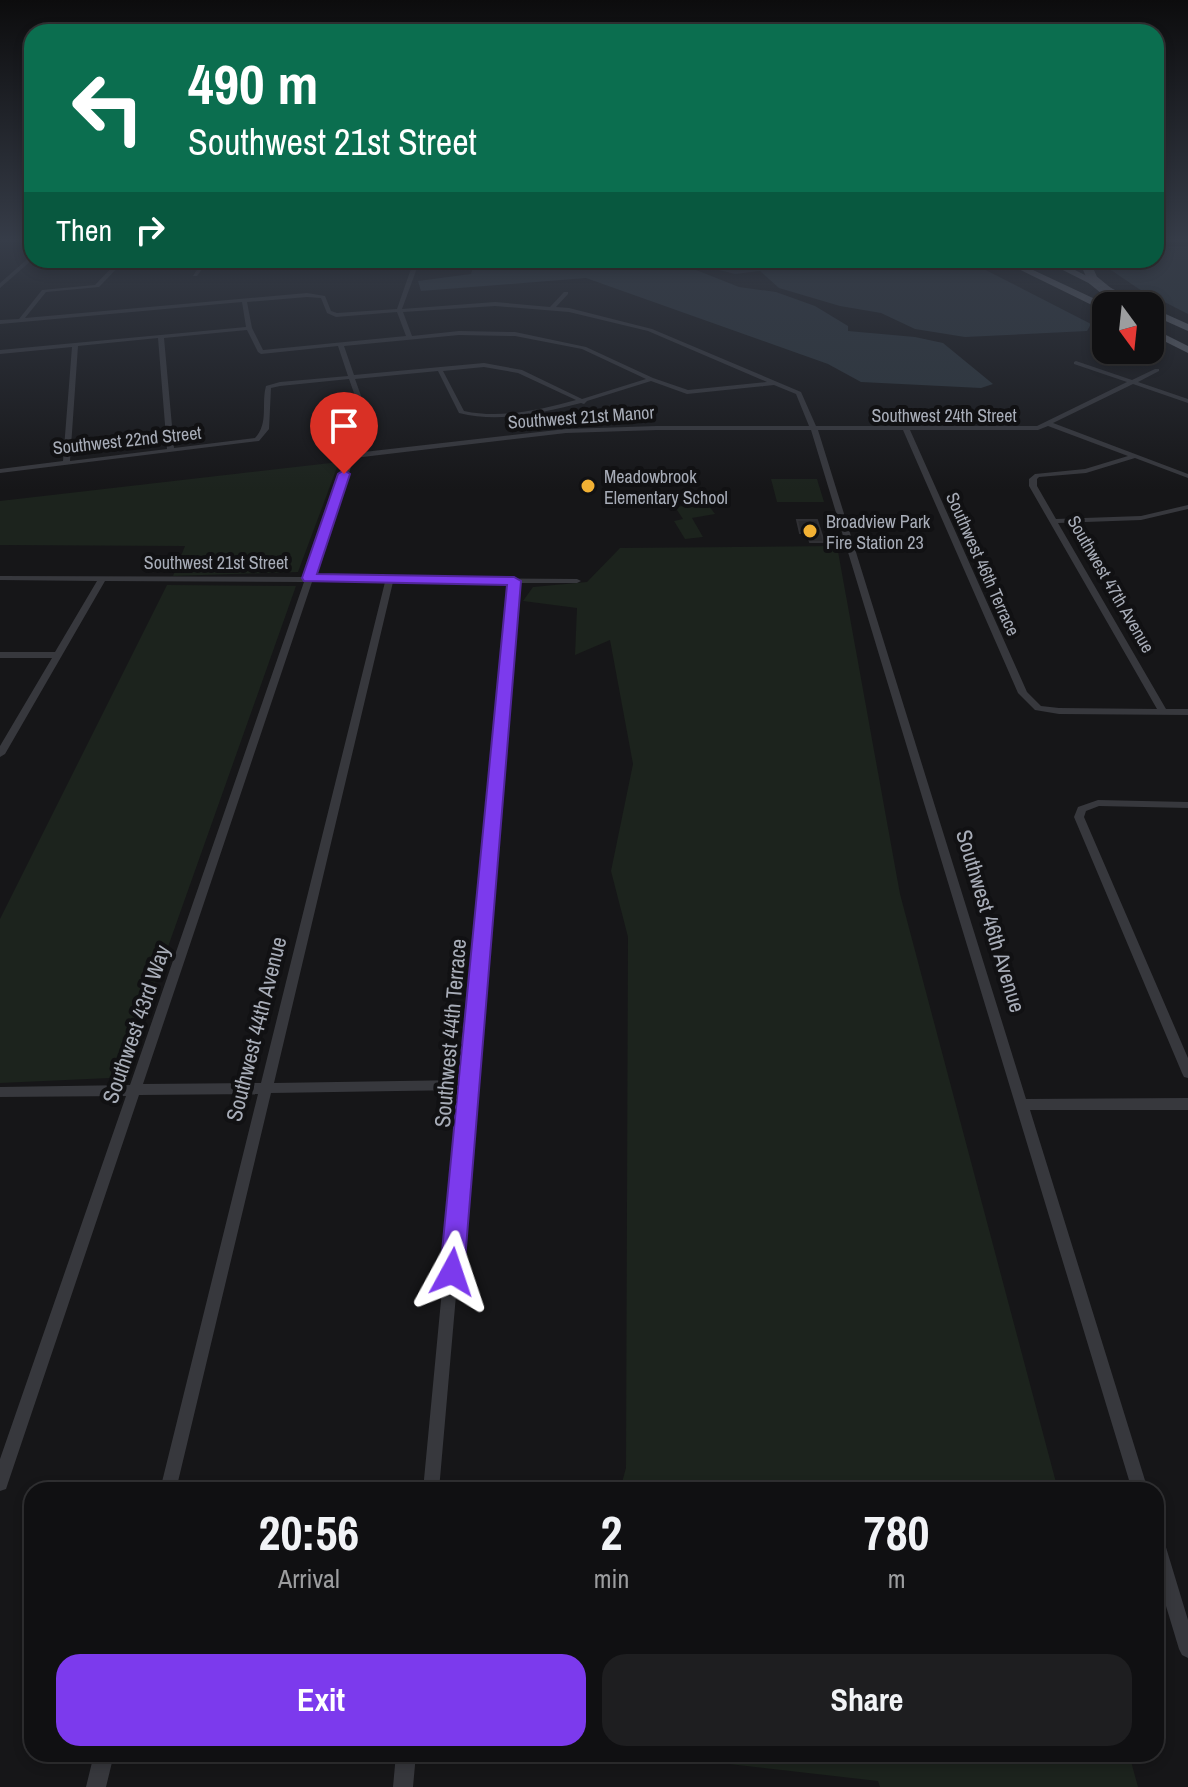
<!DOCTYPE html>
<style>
body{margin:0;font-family:"Archivo Narrow",sans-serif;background:#1e1e20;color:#f1f3f6;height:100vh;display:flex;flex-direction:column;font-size:30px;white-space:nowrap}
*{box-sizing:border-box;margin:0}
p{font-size:26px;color:#9c9d9f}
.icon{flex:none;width:44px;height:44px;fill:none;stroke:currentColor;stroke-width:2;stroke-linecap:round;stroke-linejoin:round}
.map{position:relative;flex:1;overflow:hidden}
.drawer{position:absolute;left:24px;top:1482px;width:1140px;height:280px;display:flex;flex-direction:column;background:#101012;border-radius:24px;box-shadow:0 4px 12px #0003,0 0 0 2px #303032}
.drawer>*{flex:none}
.guide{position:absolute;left:24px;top:24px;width:1140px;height:244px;border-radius:24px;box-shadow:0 4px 12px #0003,0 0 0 2px #303032;background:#0b6e4f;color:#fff;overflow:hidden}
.needle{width:52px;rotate:165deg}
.fabs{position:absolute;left:1092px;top:292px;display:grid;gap:16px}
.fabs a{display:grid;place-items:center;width:72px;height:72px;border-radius:16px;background:#101012;box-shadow:0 4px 12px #0003,0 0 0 2px #303032;font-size:40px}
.pin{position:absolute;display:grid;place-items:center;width:68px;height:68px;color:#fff;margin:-82px -34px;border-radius:50% 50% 50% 0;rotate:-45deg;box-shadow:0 0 8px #0007}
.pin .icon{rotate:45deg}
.me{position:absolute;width:88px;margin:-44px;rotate:5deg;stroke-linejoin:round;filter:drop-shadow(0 0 6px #0008)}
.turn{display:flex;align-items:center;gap:28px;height:168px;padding:0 32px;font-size:36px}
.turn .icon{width:104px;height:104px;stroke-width:2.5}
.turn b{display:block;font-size:56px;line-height:68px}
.then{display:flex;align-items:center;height:76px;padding:0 32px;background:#0003;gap:16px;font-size:30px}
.eta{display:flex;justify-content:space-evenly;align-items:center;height:136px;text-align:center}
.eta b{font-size:48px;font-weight:700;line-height:56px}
.cta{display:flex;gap:16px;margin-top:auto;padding:16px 32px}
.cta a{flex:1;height:92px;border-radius:24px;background:#7c3aed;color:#fff;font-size:32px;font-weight:700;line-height:92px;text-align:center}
.cta a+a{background:#1e1e20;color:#f1f3f6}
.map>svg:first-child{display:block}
.green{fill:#1c231d}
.water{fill:#2c353c}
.building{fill:#29292c;stroke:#303034;stroke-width:2}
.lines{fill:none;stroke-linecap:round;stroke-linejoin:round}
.minor{fill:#37383d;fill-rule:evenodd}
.motorway{fill:#63666e;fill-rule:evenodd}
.motorway-bridge{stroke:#63666e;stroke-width:10}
.route{fill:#7c3aed;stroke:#51269a;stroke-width:2}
.poi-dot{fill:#f2b134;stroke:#111113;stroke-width:3}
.labels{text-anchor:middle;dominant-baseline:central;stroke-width:8;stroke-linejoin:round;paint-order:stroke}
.far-street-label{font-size:18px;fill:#a8adb8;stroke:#111113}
.far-poi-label{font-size:18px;fill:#a8adb8;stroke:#111113;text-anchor:start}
.street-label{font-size:22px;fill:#a8adb8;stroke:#111113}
</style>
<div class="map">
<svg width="1188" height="1787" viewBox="0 0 1188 1787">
<rect width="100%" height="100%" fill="#161618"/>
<path class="green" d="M339,462L298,572L173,576L185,546L0,545V501Z
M771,479H817L824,502H777Z
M707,503L715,514L692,518L703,537L685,539L674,521L683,519L675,507Z
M837,546L900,894L1058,1490H620L626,1468L628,937L611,871L633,764L610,640L575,655L577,608L523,601L533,587L587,582L620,548Z
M167,585L296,586L125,1068L110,1078L0,1083V919Z
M641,1754H1129L1138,1787H880L878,1781Z"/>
<path class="water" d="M1156,246H1188V314L1139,289L1096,260H1156Z
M475,260H671L739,287L776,292L815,306L848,326V331L915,337L943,343L993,384L981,388L861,382L828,364L586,278L421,291L418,281L471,274Z
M679,260H966L1091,324L1087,331L965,337L915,329L881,313L840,306L779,288L760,271L735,274Z"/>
<path class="building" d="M797,520H817L824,542H810L807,533H800Z"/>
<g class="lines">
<path class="minor" d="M32,255V260L0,288V283Z
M119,260H125L99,287L46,292L25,318L307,293L325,296L331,311L337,313L397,309L414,260H420L402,309L495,302L550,307L564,292H568V294L556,307L569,308L652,329L801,392L816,426H1037L1127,382L1074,364V362L1076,361L1132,380L1155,369H1159V371L1138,382L1188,399V403L1133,384L1053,423L1188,474V478L1135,458L1086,473L1039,477L1037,479V486L1056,519L1141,516L1188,505V509L1141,520L1058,523L1166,709H1188V715L1059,714L1035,710L1018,693L903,430H818L1026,1099L1188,1098V1110H1030L1148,1490H1132L811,430H657L566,433L354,458L314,577L386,578L390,576L394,578L577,579L581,581L577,583H518L475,1082L476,1085L474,1089L439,1490H423L461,1090L271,1093L176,1490H160L258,1094L139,1095L8,1483L6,1489L0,1491V1459L126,1096L0,1097V1087L130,1085L304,582L105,581L5,754L0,757V746L52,658H0V652H55L97,581L0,580V576L306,577L348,456L359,407L349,379L280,386L271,388L269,429L259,441L0,473V469L63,461L72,347L0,354V350L246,327L242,302L0,324V320L19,319L42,290L95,285ZM307,297L321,298L327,313L336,317L397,312L406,336L263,350L252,328L247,302ZM495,306L569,312L648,331L767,382L688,390L653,378L586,347L515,332L459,331L412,336L403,312ZM247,330L258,352L261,354L338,346L348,376L280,382L266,386C261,404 269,423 255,438L174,448L164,338ZM459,335L515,336L582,349L646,379L582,399L522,370L484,363L354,375L344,346ZM158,338L167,449L70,461L78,346ZM484,367L518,373L576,400C539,410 501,419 464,411L443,371ZM438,371L459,413C500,423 540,413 581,403L584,404L587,401L651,381L687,394L774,385L796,394L809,426H657L566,429L355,453L365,407L355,379ZM1048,426L1128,456L1085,469L1035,474L1029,479V486L1157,709L1059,708L1041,706L1027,692L910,430H1038ZM312,582H385L261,1083L143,1084ZM393,582L510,583L462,1080L274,1083Z
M203,260H209L197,276H193Z
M1098,800L1188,802V808L1099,806L1086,811L1084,817L1188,1058V1078L1184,1077L1182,1073L1074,817L1078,807Z
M1156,1535L1162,1538L1165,1544L1188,1620V1658L1182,1655L1179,1649L1156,1573Z
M94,1754H114L106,1787H86Z
M396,1754H416L413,1787H393Z"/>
<path class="motorway" d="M1000,260H1012L1110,306H1106V311L1102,310Z
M1043,260H1055L1147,306H1134Z
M1150,307L1188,324V331L1150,314Z
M1150,327L1188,346V353L1150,334Z"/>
<path class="motorway-bridge" d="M1084,260L1093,280L1125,306"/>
</g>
<linearGradient id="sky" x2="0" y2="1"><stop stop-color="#0c0c0d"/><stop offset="0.49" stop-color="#363c48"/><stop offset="1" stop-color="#363c48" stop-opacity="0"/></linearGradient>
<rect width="1188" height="490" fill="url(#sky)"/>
<path class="route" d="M344,470L350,474L317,574L514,577L521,581L464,1272L461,1280L452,1283L443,1280L440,1272L507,585L304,581L302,578L338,474Z"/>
<g class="poi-dot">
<circle cx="588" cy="486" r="8"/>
<circle cx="810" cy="531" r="8"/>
</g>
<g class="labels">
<g class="far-street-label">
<text x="944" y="415">Southwest 24th Street</text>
<text transform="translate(581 417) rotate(-4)">Southwest 21st Manor</text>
<text transform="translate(127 440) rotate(-6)">Southwest 22nd Street</text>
<text x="216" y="562">Southwest 21st Street</text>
<text transform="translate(983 564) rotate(66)">Southwest 46th Terrace</text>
<text transform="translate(1111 584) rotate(60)">Southwest 47th Avenue</text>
</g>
<g class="far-poi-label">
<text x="604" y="476">Meadowbrook<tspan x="604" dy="21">Elementary School</tspan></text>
<text x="826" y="521">Broadview Park<tspan x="826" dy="21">Fire Station 23</tspan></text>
</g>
<g class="street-label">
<text transform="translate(991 921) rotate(73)">Southwest 46th Avenue</text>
<text transform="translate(136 1024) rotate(-71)">Southwest 43rd Way</text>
<text transform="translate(256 1029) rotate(-76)">Southwest 44th Avenue</text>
<text transform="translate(450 1033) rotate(-85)">Southwest 44th Terrace</text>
</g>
</g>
</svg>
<div class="fabs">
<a><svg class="needle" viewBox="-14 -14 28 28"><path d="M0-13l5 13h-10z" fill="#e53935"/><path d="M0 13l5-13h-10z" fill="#9c9d9f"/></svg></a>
</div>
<div class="pin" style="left:344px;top:474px;background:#d93025"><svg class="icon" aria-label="arrive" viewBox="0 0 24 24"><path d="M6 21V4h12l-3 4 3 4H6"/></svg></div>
<svg class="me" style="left:452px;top:1272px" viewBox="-20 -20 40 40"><path d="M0-17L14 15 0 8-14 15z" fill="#7c3aed" stroke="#fff" stroke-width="4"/></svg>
<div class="guide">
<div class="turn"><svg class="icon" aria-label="left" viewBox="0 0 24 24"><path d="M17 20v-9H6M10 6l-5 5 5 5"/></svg><div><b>490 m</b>Southwest 21st Street</div></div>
<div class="then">Then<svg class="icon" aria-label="right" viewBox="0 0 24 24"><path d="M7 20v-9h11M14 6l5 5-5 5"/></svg></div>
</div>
<section class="drawer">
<div class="eta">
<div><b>20:56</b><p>Arrival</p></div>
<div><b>2</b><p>min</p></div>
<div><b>780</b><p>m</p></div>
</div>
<div class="cta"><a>Exit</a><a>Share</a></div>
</section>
</div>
